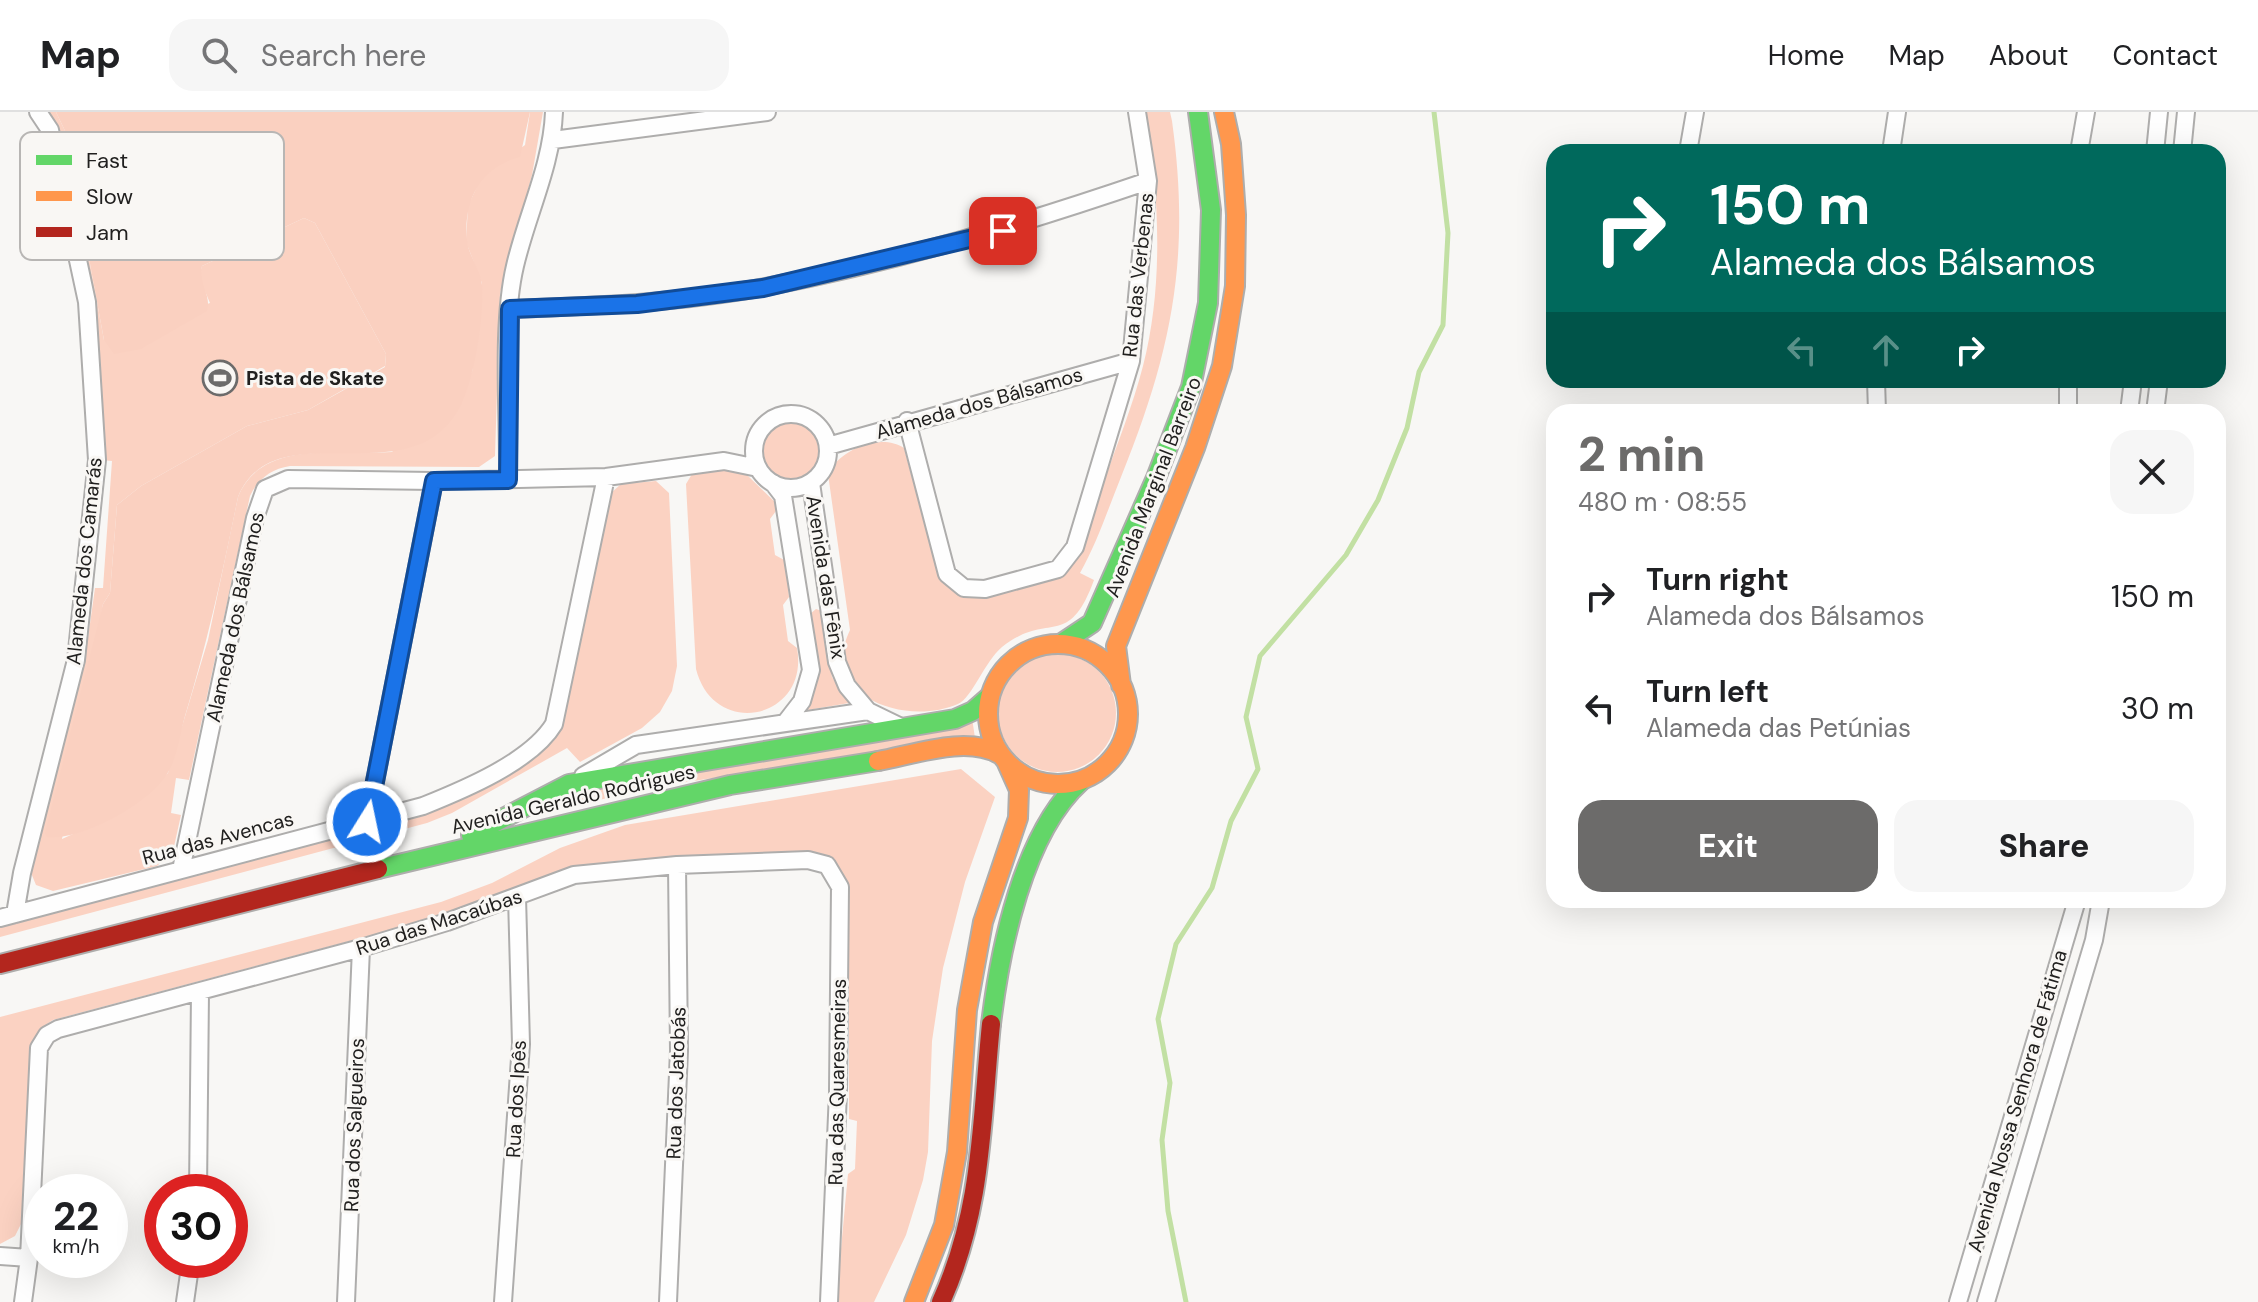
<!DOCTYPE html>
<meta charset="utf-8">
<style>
body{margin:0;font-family:"DM Sans",sans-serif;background:#f6f6f6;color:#202124;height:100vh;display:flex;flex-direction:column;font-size:30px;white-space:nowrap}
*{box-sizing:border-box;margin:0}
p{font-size:26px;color:#757577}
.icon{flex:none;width:44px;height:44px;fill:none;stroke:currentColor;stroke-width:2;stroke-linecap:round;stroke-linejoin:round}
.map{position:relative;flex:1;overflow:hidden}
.side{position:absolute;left:1546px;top:292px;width:680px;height:504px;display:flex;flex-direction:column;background:#fff;border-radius:24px;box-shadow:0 8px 32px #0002}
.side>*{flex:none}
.banner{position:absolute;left:1546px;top:32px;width:680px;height:244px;border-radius:24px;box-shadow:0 8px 32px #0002;background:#00695c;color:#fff;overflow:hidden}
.speed{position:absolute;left:24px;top:1062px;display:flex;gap:16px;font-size:40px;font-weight:700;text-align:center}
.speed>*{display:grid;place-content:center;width:104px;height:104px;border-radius:50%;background:#fff;box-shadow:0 8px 32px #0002;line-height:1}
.speed small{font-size:20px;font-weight:400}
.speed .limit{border:12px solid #d22;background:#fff;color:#111}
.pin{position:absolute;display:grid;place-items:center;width:68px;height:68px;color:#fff;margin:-34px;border-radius:16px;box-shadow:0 4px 12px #0006}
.me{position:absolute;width:88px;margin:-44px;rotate:10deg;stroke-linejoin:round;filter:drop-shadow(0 0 6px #0008)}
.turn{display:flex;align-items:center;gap:28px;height:168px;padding:0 32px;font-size:36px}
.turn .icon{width:104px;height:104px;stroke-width:2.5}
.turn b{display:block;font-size:56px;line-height:68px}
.lanes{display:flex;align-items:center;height:76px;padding:0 32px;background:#0003;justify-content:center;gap:40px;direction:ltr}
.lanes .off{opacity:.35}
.round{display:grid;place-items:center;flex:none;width:84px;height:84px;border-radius:24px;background:#f6f6f6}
.summary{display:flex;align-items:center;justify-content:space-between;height:136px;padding:0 32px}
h1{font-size:48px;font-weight:800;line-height:60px;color:#6c6b6a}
.primary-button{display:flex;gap:16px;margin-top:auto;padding:16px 32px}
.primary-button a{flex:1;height:92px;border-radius:24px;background:#6c6b6a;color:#fff;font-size:32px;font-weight:800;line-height:92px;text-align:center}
.primary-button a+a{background:#f6f6f6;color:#202124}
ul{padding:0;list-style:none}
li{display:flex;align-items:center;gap:24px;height:112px;padding:0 32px}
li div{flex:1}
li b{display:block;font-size:30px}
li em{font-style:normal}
header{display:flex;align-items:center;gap:48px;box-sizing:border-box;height:112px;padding:0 40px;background:#fff;border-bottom:2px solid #e0e0e0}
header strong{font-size:38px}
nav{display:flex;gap:44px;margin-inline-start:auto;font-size:28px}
.search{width:560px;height:72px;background:#f6f6f6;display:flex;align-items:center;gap:20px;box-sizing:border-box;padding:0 28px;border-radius:24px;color:#757577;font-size:30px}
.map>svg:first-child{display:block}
.green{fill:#fbd2c2}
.forest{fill:#fad0c0}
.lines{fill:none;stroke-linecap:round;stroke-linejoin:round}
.stream{stroke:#c2e0a3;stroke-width:5}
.street-casing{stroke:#aeadac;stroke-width:20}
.fast-casing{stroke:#aeadac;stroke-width:22}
.slow-casing{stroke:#aeadac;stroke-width:22}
.jam-casing{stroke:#aeadac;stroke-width:22}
.street{stroke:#fefefe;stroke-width:16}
.fast{stroke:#63d668;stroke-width:18}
.slow{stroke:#ff974d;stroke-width:18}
.jam{stroke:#b3261e;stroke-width:18}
.route-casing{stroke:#114b97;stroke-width:20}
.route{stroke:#1a73e8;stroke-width:14}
.labels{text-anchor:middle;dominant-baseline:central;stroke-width:6;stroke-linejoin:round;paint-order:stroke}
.street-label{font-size:20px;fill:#21201f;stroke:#f9f7f4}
.poi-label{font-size:20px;font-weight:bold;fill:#21201f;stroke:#f9f7f4;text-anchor:start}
.key{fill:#f9f7f4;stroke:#b8b6b4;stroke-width:2}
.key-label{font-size:22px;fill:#21201f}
</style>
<header>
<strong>Map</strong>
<div class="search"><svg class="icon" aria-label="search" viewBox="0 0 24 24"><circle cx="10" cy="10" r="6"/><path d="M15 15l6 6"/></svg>Search here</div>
<nav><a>Home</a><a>Map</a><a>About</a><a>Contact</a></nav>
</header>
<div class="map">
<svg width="2258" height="1190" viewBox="0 0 2258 1190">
<rect width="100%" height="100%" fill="#f8f7f5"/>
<path class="green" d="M47,0H56L66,21L104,228L210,191L199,165L202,154L304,106L315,111L386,242L385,254L308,298L247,314L141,374L117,393L110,481L103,492L62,727L119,701L168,661L208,528L238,385C262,326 339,344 392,340L472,260L482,171L466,130L468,94L481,66L525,33L530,0H543L532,63L500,181L495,344L479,355L290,354C271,357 258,367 250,384L189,668L176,666L171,701L181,703L173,739L157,754L53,779L36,773L29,756L88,526L95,476H103L112,349L102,348L91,193Z
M1146,0H1170L1172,9C1191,145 1172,239 1121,365C1108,397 1097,431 1080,461L1094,468C1068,539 1049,498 1002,535C985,549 972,586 958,592C905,615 818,584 850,518L828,362C839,338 880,320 904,336L938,462C959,501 1010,478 1043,470C1082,454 1091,406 1104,370C1117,332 1133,293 1143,254C1164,173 1159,82 1146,0Z
M762 339a29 29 0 1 1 58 0a29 29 0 1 1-58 0Z
M730,355L746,362L776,391V399L770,407L775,443L786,449L789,485L783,493L788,529L797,536C810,607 714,628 696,557L686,372L692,362Z
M656,369L669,381L677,554L672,579L660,600L642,616L580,650L567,636L452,701L427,711L0,825V813L425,699L537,643L554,625L610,382L621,372Z
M816,497L822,499L832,565L849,591L802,599L810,502Z
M998 601a59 59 0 1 1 118 0a59 59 0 1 1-118 0Z
M972,606L975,626L641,677L588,691L579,690L575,683L576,679Z
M961,657L995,685L965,770L943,856L932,929L928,1040L923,1068L906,1123L874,1190H836L848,1062L855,1057L857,1009L849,1007V781C846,760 835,746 813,741L624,748L579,754L421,810L53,908L41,916L33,933L22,1110L15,1124L0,1132V905L441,790L492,771L560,736L625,713Z"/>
<path class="forest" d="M56,0H530L520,45C481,55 463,88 467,128C468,143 481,158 482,173C484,205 475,264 461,293C413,389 275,295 238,385C223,459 207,532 185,604C180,622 177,647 167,662C149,692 81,729 47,725L45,721L103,492L110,481L117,393L141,374L247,314L308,298L385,255L386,242L315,111L304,106L202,154C198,171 212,184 207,199L141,237L114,242L104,228L66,21Z"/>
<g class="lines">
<path class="stream" d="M1186,1190L1168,1099L1162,1028L1170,971L1158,907L1176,832L1212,776L1231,709L1258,657L1246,605L1260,544L1346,443L1378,388L1407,316L1419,260L1443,213L1448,121L1434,0"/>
<g class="street-casing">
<path id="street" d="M553,28L767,0
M1688,40L1695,0
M1891,40L1897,0
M2079,40L2086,0
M2155,40L2159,0
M2182,40L2186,0
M510,197C595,194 681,191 765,175C896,150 1022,112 1148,69
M1876,268L1877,300
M2068,300V268
M2129,300L2133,268
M2155,300L2159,268
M754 339a37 37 0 1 1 74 0a37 37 0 1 1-74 0Z
M907,309L947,462L964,476L985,477L1058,457L1075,435L1131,249L1148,69L1137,0
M828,334L1131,249
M508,368C509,305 501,213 515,154C527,102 552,53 554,0
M773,371L783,384L811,558L802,589L785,611
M811,371L837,550L847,574L868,599
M583,664L636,633L868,599L901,615
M367,710L434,369
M181,758L255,406L265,377L288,367L434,369L606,365L724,349L758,356
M15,802L22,761L76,548L97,348L87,190L50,18L38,0
M0,806L423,694C463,678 531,650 554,612L606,365
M198,1080L200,880
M0,1144L29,1146
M23,1190L29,1146L39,936L47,923L58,917L361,836L447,810L574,763L677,753L808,748L827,753L840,775L838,980L829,1190
M185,1190L191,1148
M346,1190L361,836
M503,1190L521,932L517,785
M668,1190L679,939L677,753
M1958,1190L2077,788
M1986,1190L2094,828L2101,788"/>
</g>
<g class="fast-casing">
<path id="fast" d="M1062,531L1092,511L1156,366L1191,275L1208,191L1211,98L1198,0
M471,723L569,672L955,607L973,599L989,585
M378,757L730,673L878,649
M991,912C1000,837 1023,721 1081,669"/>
</g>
<g class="slow-casing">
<path id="slow" d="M988 602a70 70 0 1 1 140 0a70 70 0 1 1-140 0Z
M1121,573L1116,534L1195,336L1222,254L1235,174L1236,103L1231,32L1224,0
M878,649C913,643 966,623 999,642
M914,1190L944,1113L957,1040L967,898L983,810L1018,706L1019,678L1006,649"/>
</g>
<g class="jam-casing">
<path id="jam" d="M0,852L378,757
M941,1190C983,1097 981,1011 991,912"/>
</g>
<use href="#street" class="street"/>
<use href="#fast" class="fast"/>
<use href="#slow" class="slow"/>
<use href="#jam" class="jam"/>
</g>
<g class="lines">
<g class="route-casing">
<path id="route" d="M367,710L434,369L508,368L510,197L637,192L763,176L1003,119"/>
</g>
<use href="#route" class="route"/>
</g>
<defs>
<g id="stadium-ring" transform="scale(1.8)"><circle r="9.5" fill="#f9f7f4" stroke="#6c6b6a" stroke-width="1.5"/><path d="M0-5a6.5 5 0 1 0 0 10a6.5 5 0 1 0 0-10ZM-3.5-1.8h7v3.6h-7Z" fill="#6c6b6a"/></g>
</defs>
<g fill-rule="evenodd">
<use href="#stadium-ring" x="220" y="266"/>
</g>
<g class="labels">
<g class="street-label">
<text transform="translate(1138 163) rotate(-84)">Rua das Verbenas</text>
<text transform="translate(979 291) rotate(-16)">Alameda dos Bálsamos</text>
<text transform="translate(1153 375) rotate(-69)">Avenida Marginal Barreiro</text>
<text transform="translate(84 449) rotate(-84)">Alameda dos Camarás</text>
<text transform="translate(826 465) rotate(81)">Avenida das Fênix</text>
<text transform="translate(235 505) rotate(-78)">Alameda dos Bálsamos</text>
<text transform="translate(573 687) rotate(-13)">Avenida Geraldo Rodrigues</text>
<text transform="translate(218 726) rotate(-15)">Rua das Avencas</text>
<text transform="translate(439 810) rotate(-18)">Rua das Macaúbas</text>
<text transform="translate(837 970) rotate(-89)">Rua das Quaresmeiras</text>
<text transform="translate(676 971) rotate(-88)">Rua dos Jatobás</text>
<text transform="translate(516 987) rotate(-87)">Rua dos Ipês</text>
<text transform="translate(2017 989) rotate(-74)">Avenida Nossa Senhora de Fátima</text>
<text transform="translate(354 1013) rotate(-88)">Rua dos Salgueiros</text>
</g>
<g class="poi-label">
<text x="246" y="266">Pista de Skate</text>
</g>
</g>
<rect x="20" y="20" width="264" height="128" rx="12" class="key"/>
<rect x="36" y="43" width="36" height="10" fill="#63d668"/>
<rect x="36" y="79" width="36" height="10" fill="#ff974d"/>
<rect x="36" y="115" width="36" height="10" fill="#b3261e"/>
<g class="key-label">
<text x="86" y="56">Fast</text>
<text x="86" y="92">Slow</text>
<text x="86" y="128">Jam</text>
</g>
</svg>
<div class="speed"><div>22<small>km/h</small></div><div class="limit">30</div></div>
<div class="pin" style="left:1003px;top:119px;background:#d93025"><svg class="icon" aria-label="arrive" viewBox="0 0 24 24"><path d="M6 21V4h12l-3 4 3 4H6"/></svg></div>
<svg class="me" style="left:367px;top:710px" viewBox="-20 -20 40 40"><circle r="17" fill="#1a73e8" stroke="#fff" stroke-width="3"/><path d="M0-11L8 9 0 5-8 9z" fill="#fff"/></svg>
<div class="banner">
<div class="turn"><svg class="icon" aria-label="right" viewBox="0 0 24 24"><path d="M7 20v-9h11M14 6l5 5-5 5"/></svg><div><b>150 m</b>Alameda dos Bálsamos</div></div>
<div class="lanes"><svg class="icon off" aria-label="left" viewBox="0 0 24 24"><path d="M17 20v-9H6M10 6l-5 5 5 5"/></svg><svg class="icon off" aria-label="ahead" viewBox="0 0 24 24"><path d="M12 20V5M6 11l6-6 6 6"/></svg><svg class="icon" aria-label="right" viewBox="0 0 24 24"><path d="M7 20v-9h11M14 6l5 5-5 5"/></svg></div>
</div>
<section class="side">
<div class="summary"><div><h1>2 min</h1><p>480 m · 08:55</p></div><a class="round"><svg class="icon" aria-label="close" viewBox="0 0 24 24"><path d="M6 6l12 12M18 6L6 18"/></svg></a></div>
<ul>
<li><svg class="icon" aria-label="right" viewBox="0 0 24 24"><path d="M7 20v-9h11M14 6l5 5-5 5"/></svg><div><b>Turn right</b><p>Alameda dos Bálsamos</p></div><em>150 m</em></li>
<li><svg class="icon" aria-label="left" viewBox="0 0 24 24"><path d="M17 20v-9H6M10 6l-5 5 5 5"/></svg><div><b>Turn left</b><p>Alameda das Petúnias</p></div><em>30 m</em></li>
</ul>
<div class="primary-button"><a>Exit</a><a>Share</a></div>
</section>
</div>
